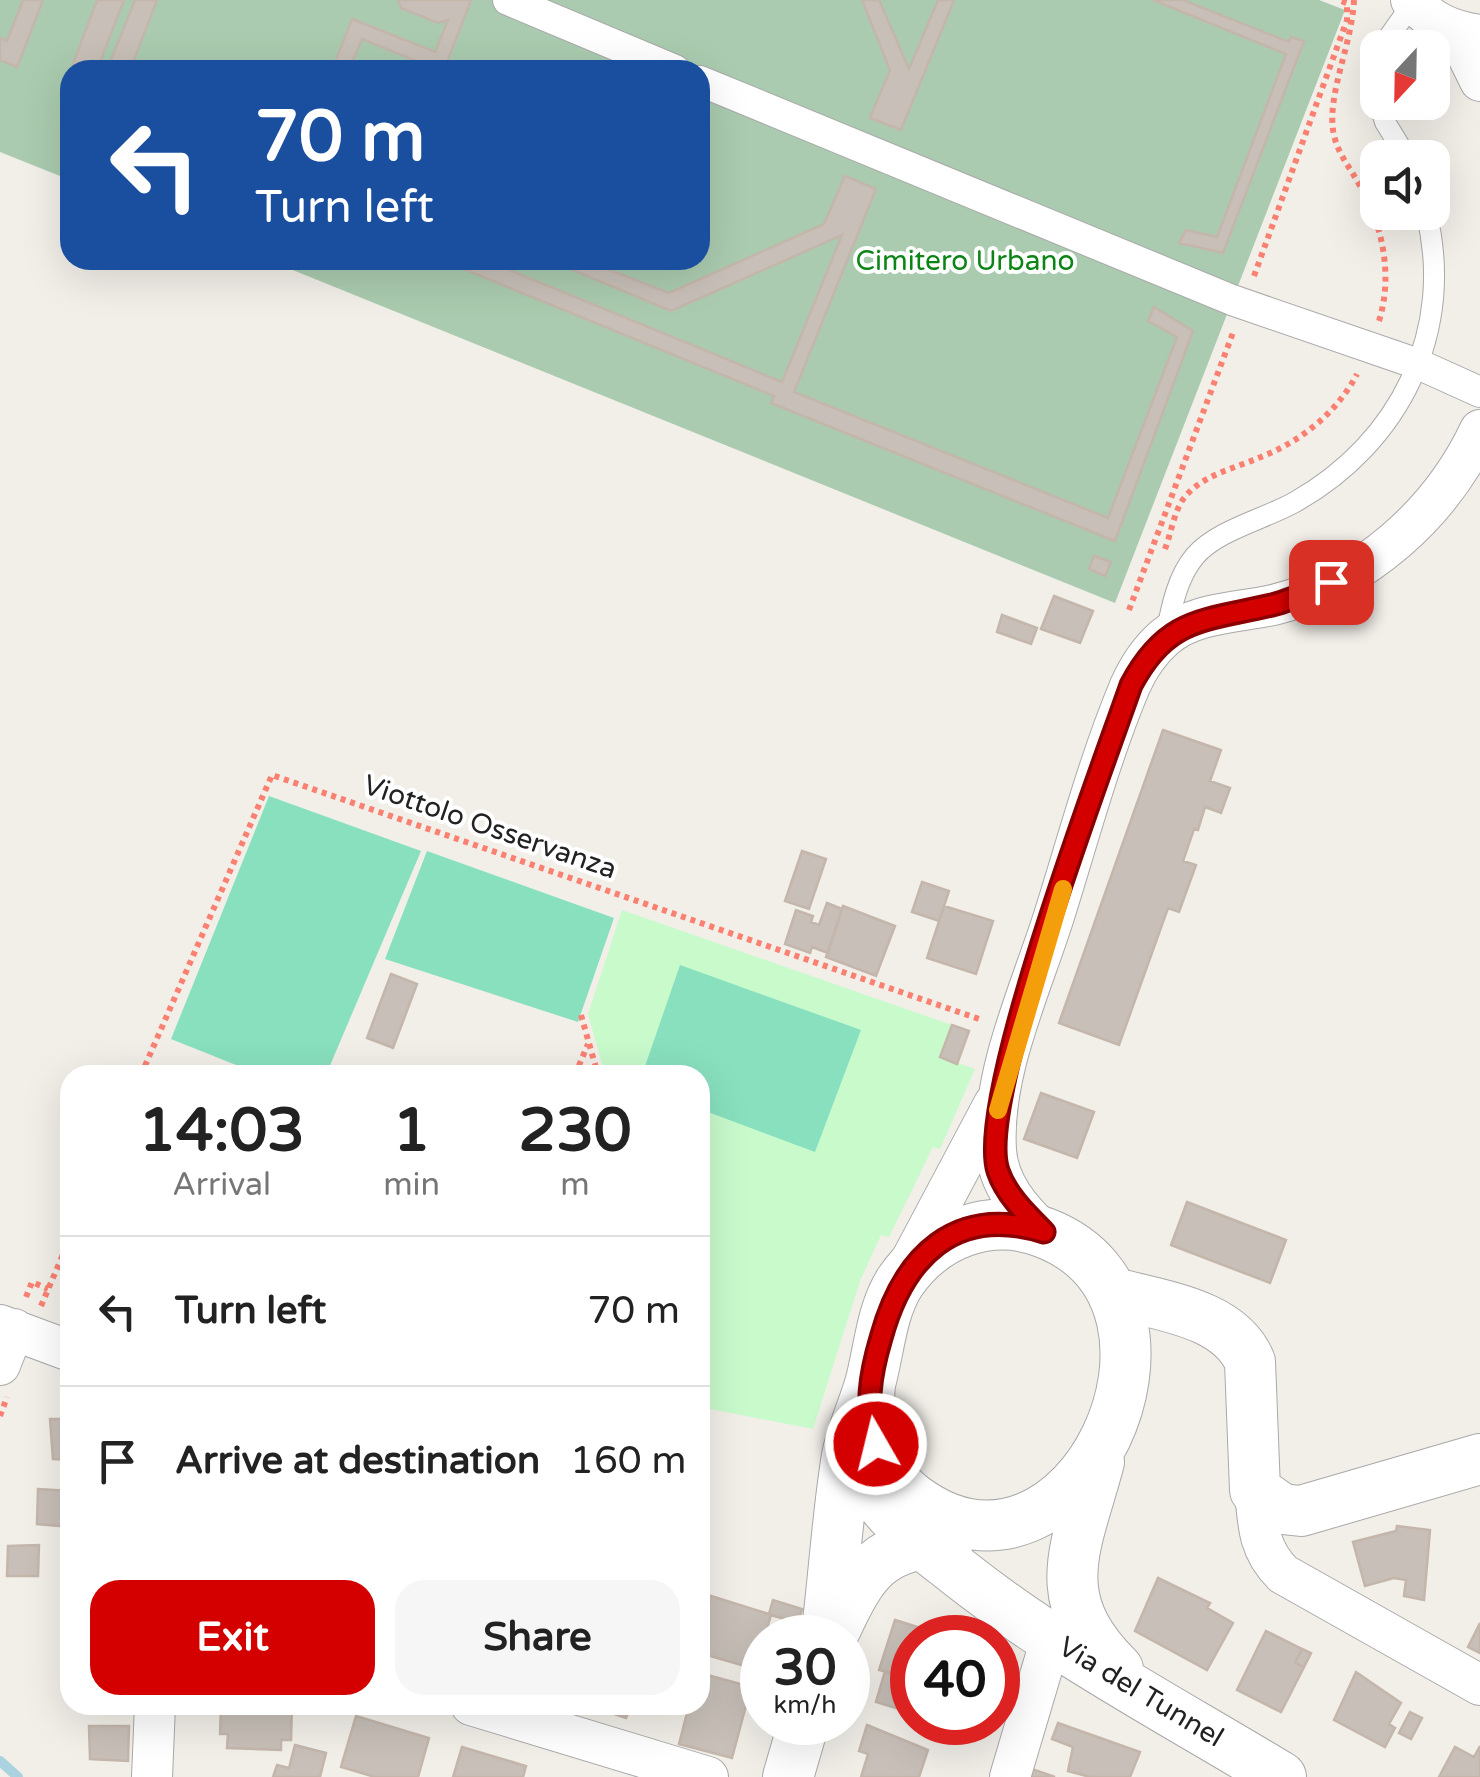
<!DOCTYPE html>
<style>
body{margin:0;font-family:"Varela Round",sans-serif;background:#f6f6f6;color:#222;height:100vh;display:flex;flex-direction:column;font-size:38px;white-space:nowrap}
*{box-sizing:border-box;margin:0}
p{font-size:32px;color:#767676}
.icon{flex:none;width:55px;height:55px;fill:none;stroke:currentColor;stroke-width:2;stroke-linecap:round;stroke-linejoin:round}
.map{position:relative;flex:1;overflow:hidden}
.side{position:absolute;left:60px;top:1065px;width:650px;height:650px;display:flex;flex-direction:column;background:#fff;border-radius:30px;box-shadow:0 10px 40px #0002}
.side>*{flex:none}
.hud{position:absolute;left:60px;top:60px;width:650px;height:210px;border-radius:30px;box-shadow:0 10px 40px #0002;background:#1a4fa0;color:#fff;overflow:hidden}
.needle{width:65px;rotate:202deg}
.tools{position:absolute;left:1360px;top:30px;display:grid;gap:20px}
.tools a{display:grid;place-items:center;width:90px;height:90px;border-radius:20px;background:#fff;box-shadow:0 10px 40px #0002;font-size:50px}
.speed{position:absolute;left:740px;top:1615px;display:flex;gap:20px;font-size:50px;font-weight:700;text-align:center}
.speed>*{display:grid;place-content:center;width:130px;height:130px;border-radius:50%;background:#fff;box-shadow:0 10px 40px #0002;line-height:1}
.speed small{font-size:25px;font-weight:400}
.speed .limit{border:15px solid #d22;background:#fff;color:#111}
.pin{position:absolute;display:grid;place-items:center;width:85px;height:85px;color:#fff;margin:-42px;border-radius:20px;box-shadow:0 5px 15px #0006}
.me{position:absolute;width:110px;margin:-55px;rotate:352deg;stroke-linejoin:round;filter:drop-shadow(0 0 8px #0008)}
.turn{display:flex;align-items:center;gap:35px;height:210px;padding:0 30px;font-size:45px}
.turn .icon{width:130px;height:130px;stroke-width:2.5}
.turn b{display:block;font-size:70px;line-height:85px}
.eta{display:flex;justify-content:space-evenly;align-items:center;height:170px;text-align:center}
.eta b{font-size:60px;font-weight:700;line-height:70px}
.button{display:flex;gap:20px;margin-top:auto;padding:20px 30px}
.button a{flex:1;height:115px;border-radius:30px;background:#d40000;color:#fff;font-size:40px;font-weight:700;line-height:115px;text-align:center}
.button a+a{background:#f6f6f6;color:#222}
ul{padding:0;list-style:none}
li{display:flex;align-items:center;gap:30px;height:150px;padding:0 30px;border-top:2px solid #e0e0e0}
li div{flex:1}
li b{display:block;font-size:38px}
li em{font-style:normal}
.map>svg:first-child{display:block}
.cemetery{fill:#aacbaf}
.park{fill:#c8facc}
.pitch{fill:#88e0be}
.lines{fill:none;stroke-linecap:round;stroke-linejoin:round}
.stream{stroke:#aad3df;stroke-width:10}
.building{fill:#c7bfb8;stroke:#c4b6ab;stroke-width:2.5}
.service-casing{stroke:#a9a9a9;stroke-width:22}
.pedestrian-casing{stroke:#a9a9a9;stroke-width:32}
.minor-casing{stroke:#a9a9a9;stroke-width:42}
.tertiary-casing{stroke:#a9a9a9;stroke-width:52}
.path{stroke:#fa8072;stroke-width:6;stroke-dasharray:5 5;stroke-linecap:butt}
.service{stroke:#fff;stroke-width:20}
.pedestrian{stroke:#fff;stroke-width:30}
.minor{stroke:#fff;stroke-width:40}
.tertiary{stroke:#fff;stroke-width:50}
.route-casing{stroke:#8a0000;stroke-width:25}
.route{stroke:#d40000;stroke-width:18}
.slow{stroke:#f59e0b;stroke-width:18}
.labels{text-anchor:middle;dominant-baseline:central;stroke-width:8;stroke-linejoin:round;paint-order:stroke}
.park-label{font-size:28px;fill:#0c8416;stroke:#fff}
.street-label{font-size:28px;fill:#222;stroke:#fff}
</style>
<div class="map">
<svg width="1480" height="1777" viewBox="0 0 1480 1777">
<rect width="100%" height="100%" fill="#f2efe9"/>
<path class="cemetery" d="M0,0H1319L1345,10L1115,603L268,260H700V70H70V180L0,152Z"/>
<path class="park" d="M622,910L952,1025L941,1057L975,1069L940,1149L933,1147L889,1237L881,1235L860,1281L813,1429L700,1407V1075H605L588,1014Z"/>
<path class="pitch" d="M269,796L421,851L326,1075H261L171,1039Z
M427,851L614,918L578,1022L385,959Z
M680,965L861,1030L815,1152L700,1109V1075H642Z"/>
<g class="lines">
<path class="stream" d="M0,1761L18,1777"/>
</g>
<path class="building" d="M23,0H43L17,67L0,60V38L7,41Z
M97,0H124L97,70L70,72Z
M135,0H157L130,70H107Z
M398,0H471L444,70H427L424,64L362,39L349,70H332L352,19L435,52L448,20L438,23L401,8Z
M862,0H879L909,69L938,0H954L901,130L870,118L890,70Z
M1153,0H1183L1289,42L1291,37L1304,41L1223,253L1179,243L1186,230L1217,237L1286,54Z
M845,176L876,189L794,392L1108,518L1177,337L1148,321L1154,307L1193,331L1115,541L771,403L774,396L442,260H485L782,382L842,235L671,311L549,260H608L614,262L610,270L669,293L824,224Z
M1094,556L1111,562L1105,576L1089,569Z
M1054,596L1093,611L1080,643L1041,629Z
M1002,615L1037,628L1031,644L997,632Z
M1163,730L1221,750L1210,781L1230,788L1221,813L1205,807L1198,830L1194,829L1183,861L1196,865L1179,912L1168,908L1119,1045L1059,1023Z
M802,851L826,859L809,909L785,901Z
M922,882L949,891L939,921L912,912Z
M827,903L842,909L828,953L812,947L810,953L785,944L796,910L813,916L811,922L819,925Z
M843,906L895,926L876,976L826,957Z
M944,906L993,921L976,974L927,958Z
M391,974L417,984L393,1048L367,1038Z
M952,1025L969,1031L957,1064L940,1057Z
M1041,1093L1094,1112L1077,1158L1024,1139Z
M1187,1202L1286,1240L1270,1283L1171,1245Z
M50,1419H70V1460L53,1459Z
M38,1489L70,1491V1527L37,1524Z
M1397,1526L1430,1530L1424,1600L1404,1596L1406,1580L1394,1578L1365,1586L1353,1542L1396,1531Z
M39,1545L38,1576H7L8,1546Z
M68,1569L70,1630H62V1608H68Z
M1158,1578L1210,1603L1207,1608L1233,1623L1207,1670L1135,1631Z
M711,1596L769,1614L773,1600L802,1609L798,1623L771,1615L755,1669L700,1653V1635Z
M895,1620L943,1635L912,1638V1680L879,1670Z
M1480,1623V1653L1468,1647Z
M1266,1631L1302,1649L1295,1663L1304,1667L1281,1712L1237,1690Z
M1302,1649L1311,1653L1304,1667L1295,1663Z
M885,1671L912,1680V1713L876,1702Z
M998,1671L1014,1675L1007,1700L998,1698Z
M1356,1672L1401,1703L1389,1724L1395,1728L1385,1747L1334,1720Z
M700,1673L751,1687L732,1758L679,1744L689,1705H700Z
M221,1705H292L291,1740H281V1750L227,1748L228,1734H220Z
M587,1705H631L626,1718Z
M1410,1712L1422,1718L1411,1739L1399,1733Z
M356,1716L429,1738L418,1777H375L341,1767Z
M1058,1723L1140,1752L1130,1777H1090L1068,1771L1073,1747L1052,1739Z
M867,1725L928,1750L919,1777H861L868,1754L859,1751Z
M89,1726H129L128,1761L90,1759Z
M295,1745L326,1753L320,1777H273L277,1765L289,1768Z
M1480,1746V1777H1439L1455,1747L1474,1757Z
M462,1747L526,1766L523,1777H453Z
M1026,1767L1055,1777H1022Z"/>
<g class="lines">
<g class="service-casing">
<path id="service" d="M1381,48L1413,3
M1378,60V96
M1379,102L1385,122L1407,158
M1166,635C1171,609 1177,577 1195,556C1217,530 1265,519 1295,502C1400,443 1456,330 1426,212"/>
</g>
<g class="pedestrian-casing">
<path id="pedestrian" d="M508,0L675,70
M700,81L1232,300L1418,364L1480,392"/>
</g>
<g class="minor-casing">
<path id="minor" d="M1411,0C1431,22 1451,31 1480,35
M1456,32L1480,81
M1044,1232C1020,1209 998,1184 996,1150C991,1073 1031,989 1054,916C1078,840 1099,760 1130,686C1138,668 1150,650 1165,637C1195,612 1236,613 1273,605C1364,583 1441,513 1480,430
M909,1264L994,1104
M0,1325L70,1351
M0,1365L14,1329
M1255,1490C1258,1525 1258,1549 1283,1574L1480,1685
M471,1705L708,1777
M152,1777L155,1705
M1010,1777L1051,1639"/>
</g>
<g class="tertiary-casing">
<path id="tertiary" d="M1115,1293C1161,1306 1230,1313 1250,1362L1255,1490L1282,1509L1301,1511L1480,1459
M1099,1462C1076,1548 1045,1597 1118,1669
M879,1500C901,1529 930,1550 958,1572C1058,1651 1172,1711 1281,1777
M836,1628C862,1571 881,1543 948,1542
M826,1638C834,1577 837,1516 847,1456C852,1431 863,1408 870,1384C879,1352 881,1311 900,1282C933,1234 990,1211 1045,1233C1222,1302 1075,1618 914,1499C878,1473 866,1426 870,1384
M788,1777L804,1722"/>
</g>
<path class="path" d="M1354,0C1352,44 1328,91 1333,130C1336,152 1350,167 1360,186C1383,226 1393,276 1379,321
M1254,276L1347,20V3L1338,0
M1165,549C1171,534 1174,511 1184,498C1202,475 1233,469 1258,458C1299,443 1337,413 1357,374
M1129,610L1234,330
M581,1015L598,1075
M141,1075L272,775L982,1020
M575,1075L588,1044
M26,1297L32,1282L48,1289
M41,1306L70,1238
M0,1416L7,1397"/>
<use href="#service" class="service"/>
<use href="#pedestrian" class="pedestrian"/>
<use href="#minor" class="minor"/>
<use href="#tertiary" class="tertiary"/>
</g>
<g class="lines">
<g class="route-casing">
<path id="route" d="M876,1444C865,1407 870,1375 881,1338C903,1257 955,1204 1044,1232C1027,1215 1006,1195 998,1171C975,1102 1102,769 1131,685C1167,617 1204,621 1272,605C1292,600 1312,590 1331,582"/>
</g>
<use href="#route" class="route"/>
<path class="slow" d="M998,1110L1063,889"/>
</g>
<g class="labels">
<g class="park-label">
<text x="965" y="261">Cimitero Urbano</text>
</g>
<g class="street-label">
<text transform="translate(490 827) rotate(19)">Viottolo Osservanza</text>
<text transform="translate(1141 1692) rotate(31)">Via del Tunnel</text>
</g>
</g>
</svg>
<div class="tools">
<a><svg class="needle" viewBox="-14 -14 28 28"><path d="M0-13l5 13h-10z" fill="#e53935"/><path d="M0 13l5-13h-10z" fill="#767676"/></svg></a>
<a><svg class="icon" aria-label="sound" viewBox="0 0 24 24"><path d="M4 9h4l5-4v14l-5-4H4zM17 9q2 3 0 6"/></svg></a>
</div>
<div class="speed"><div>30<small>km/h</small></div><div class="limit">40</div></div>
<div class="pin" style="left:1331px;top:582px;background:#d93025"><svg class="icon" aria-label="arrive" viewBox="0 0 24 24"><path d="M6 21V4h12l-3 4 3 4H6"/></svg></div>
<svg class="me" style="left:876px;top:1444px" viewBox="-20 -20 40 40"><circle r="17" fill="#d40000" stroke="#fff" stroke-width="3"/><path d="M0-11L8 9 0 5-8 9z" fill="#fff"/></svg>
<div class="hud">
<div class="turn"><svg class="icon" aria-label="left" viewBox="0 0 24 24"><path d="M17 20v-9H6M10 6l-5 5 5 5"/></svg><div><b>70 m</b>Turn left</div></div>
</div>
<section class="side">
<div class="eta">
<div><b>14:03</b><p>Arrival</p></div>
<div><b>1</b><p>min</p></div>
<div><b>230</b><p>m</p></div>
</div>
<ul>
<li><svg class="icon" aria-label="left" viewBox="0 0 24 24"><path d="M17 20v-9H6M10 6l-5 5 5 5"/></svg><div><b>Turn left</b></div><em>70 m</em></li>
<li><svg class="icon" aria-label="arrive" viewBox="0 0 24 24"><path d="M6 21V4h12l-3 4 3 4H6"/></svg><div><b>Arrive at destination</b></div><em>160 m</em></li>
</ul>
<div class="button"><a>Exit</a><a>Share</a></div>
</section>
</div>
